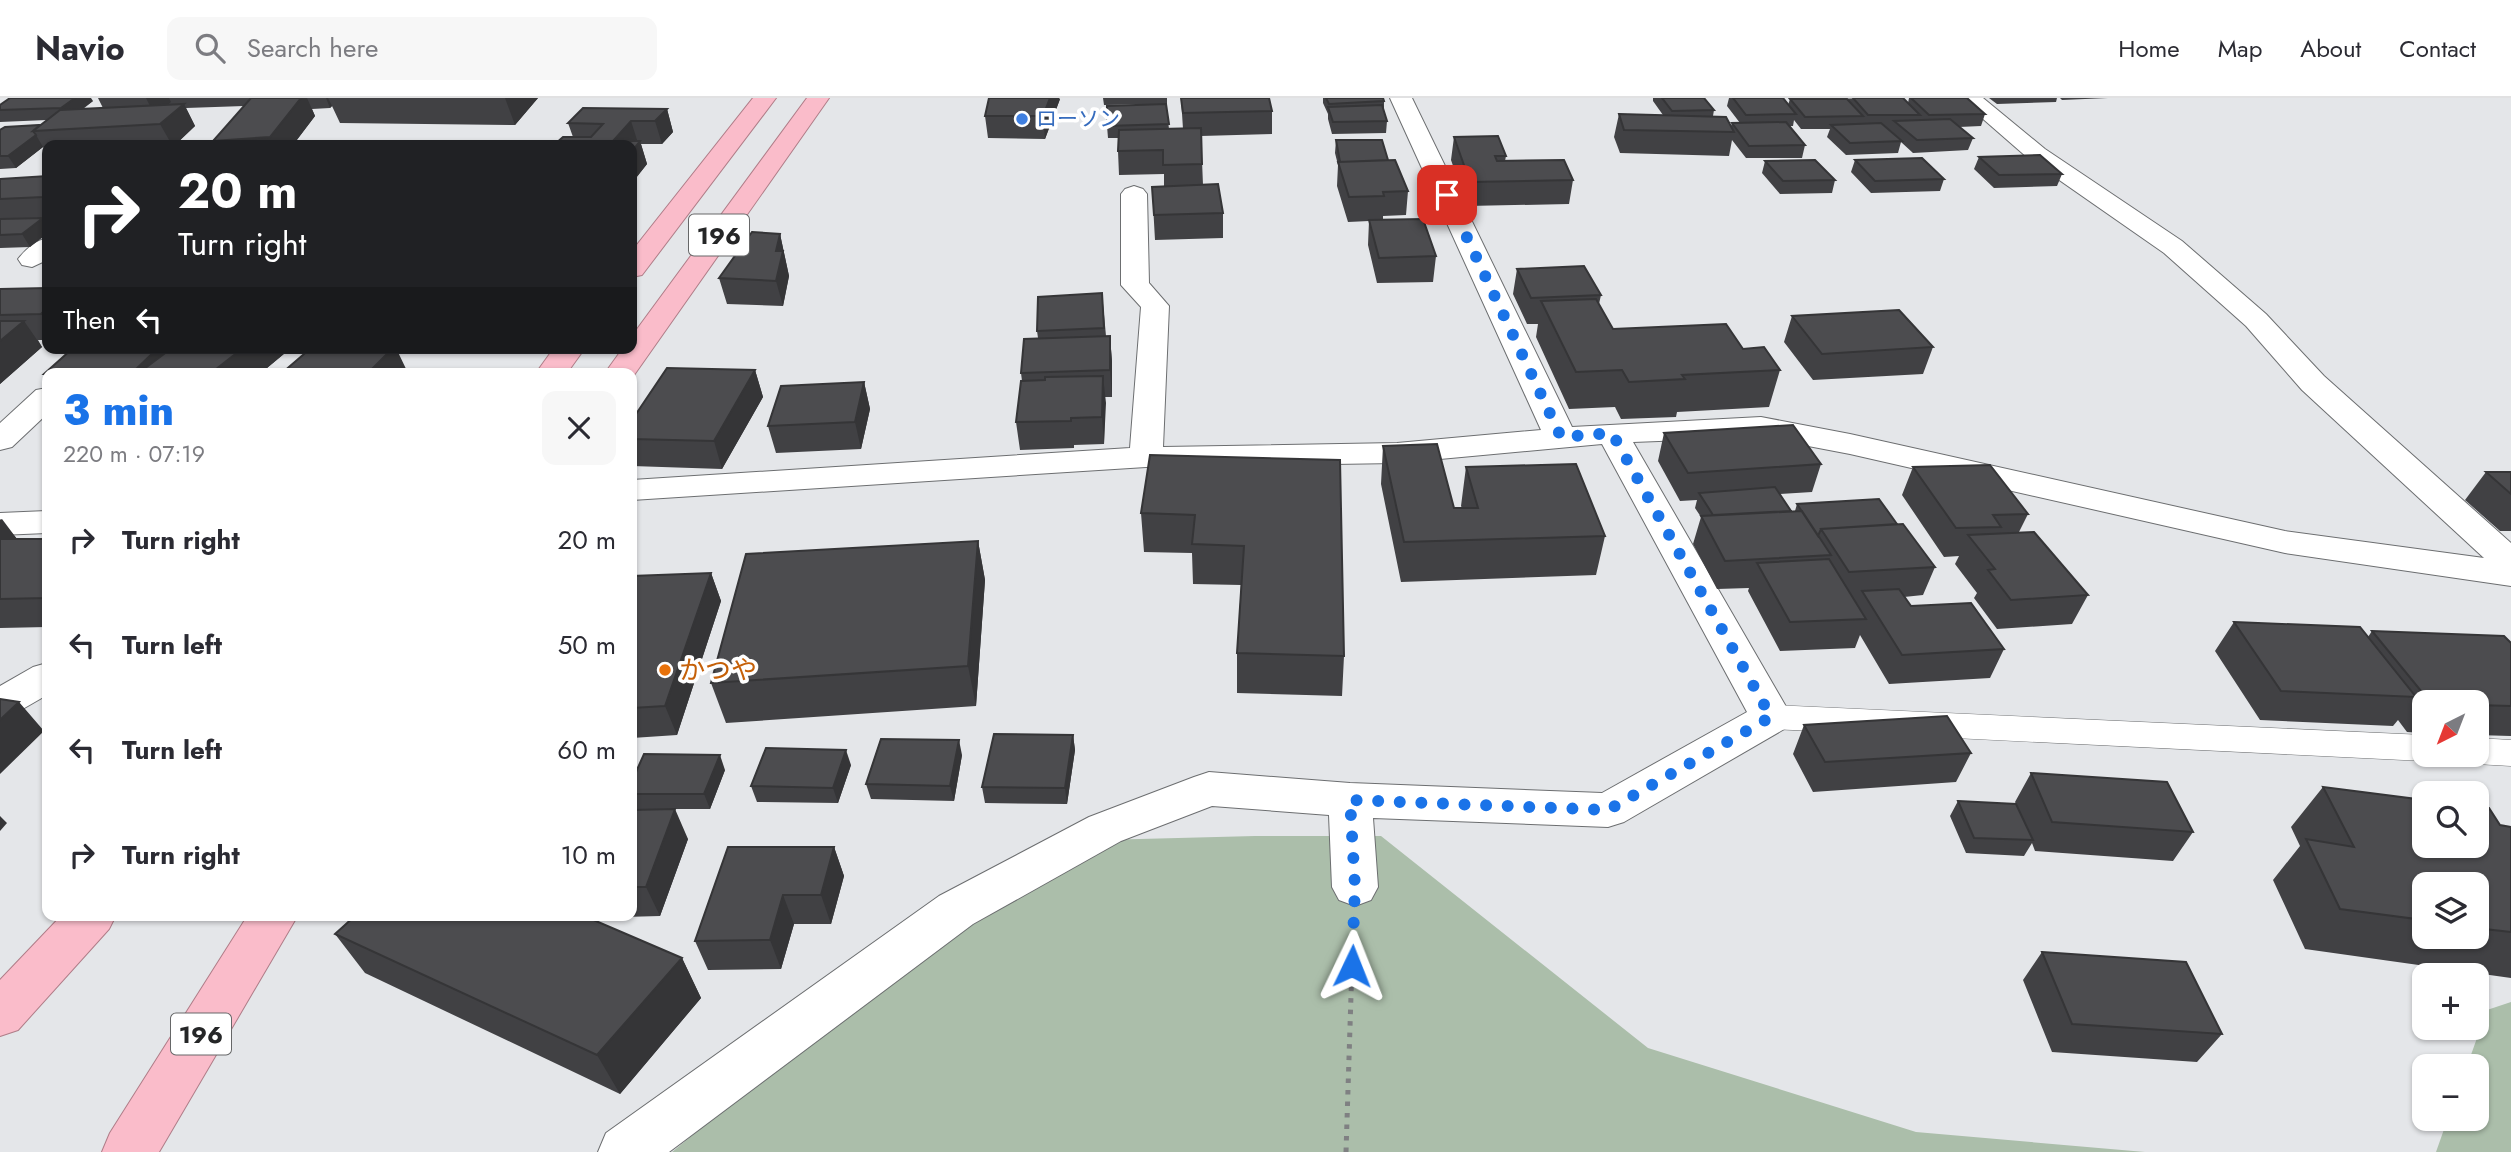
<!DOCTYPE html>
<meta charset="utf-8">
<style>
body{margin:0;font-family:Jost,"Noto Sans JP",sans-serif;background:#f7f7f7;color:#2b2b33;height:100vh;display:flex;flex-direction:column;font-size:26px;white-space:nowrap}
*{box-sizing:border-box;margin:0}
p{font-size:23px;color:#7c7c81}
.icon{flex:none;width:38px;height:38px;fill:none;stroke:currentColor;stroke-width:2;stroke-linecap:round;stroke-linejoin:round}
.map{position:relative;flex:1;overflow:hidden}
.panel{position:absolute;left:42px;top:270px;width:595px;height:553px;display:flex;flex-direction:column;background:#fff;border-radius:14px;box-shadow:0 2px 5px #0004}
.panel>*{flex:none}
.top-card{position:absolute;left:42px;top:42px;width:595px;height:214px;border-radius:14px;box-shadow:0 2px 5px #0004;background:#202124;color:#fff;overflow:hidden}
.needle{width:46px;rotate:222deg}
.buttons{position:absolute;left:2412px;top:592px;display:grid;gap:14px}
.buttons a{display:grid;place-items:center;width:77px;height:77px;border-radius:14px;background:#fff;box-shadow:0 2px 5px #0004;font-size:35px}
.pin{position:absolute;display:grid;place-items:center;width:60px;height:60px;color:#fff;margin:-30px;border-radius:14px;box-shadow:0 4px 10px #0006}
.me{position:absolute;width:77px;margin:-38px;rotate:2deg;stroke-linejoin:round;filter:drop-shadow(0 0 5px #0008)}
.turn{display:flex;align-items:center;gap:24px;height:147px;padding:0 21px;font-size:32px}
.turn .icon{width:91px;height:91px;stroke-width:2.5}
.turn b{display:block;font-size:49px;line-height:60px}
.then{display:flex;align-items:center;height:66px;padding:0 21px;background:#0003;gap:14px;font-size:26px}
.round{display:grid;place-items:center;flex:none;width:74px;height:74px;border-radius:14px;background:#f7f7f7}
.overview{display:flex;align-items:center;justify-content:space-between;height:119px;padding:0 21px}
h1{font-size:42px;font-weight:800;line-height:52px;color:#1a73e8}
ul{padding:0;list-style:none}
li{display:flex;align-items:center;gap:21px;height:105px;padding:0 21px}
li div{flex:1}
li b{display:block;font-size:26px}
li em{font-style:normal}
header{display:flex;align-items:center;gap:42px;box-sizing:border-box;height:98px;padding:0 35px;background:#fff;border-bottom:2px solid #e1e1e2}
header strong{font-size:33px}
nav{display:flex;gap:38px;margin-inline-start:auto;font-size:24px}
.search{width:490px;height:63px;background:#f7f7f7;display:flex;align-items:center;gap:18px;box-sizing:border-box;padding:0 24px;border-radius:14px;color:#7c7c81;font-size:26px}
.map>svg:first-child{display:block}
.green{fill:#abbeaa}
.lines{fill:none;stroke-linecap:round;stroke-linejoin:round}
.service-casing{stroke:#6c6e70;stroke-width:1}
.minor-casing{stroke:#6c6e70;stroke-width:2}
.trunk-casing{stroke:#af7d88;stroke-width:2}
.path{stroke:#7f8082;stroke-width:5;stroke-dasharray:4.5 7;stroke-linecap:butt}
.service{fill:#fff;fill-rule:evenodd}
.minor{fill:#fff;fill-rule:evenodd}
.trunk{fill:#fabcca;fill-rule:evenodd}
.wall{fill:#414144;fill-rule:evenodd}
.shaded-wall{fill:#353537}
.building{fill:#4c4c4f;stroke:#353537;stroke-width:2}
.route{stroke:#1a73e8;stroke-width:12;stroke-dasharray:0 21.6}
.shop-dot{fill:#3f7fe0;stroke:#fff;stroke-width:2.5}
.food-dot{fill:#e8710a;stroke:#fff;stroke-width:2.5}
.labels{text-anchor:middle;dominant-baseline:central;stroke-width:7;stroke-linejoin:round;paint-order:stroke}
.far-shop-label{font-size:21px;fill:#366cbe;stroke:#fff;text-anchor:start}
.shield{fill:#fff;stroke:#666768;stroke-width:2}
.shield-label{font-size:24px;font-weight:bold;fill:#252627}
.food-label{font-size:26px;fill:#c56008;stroke:#fff;text-anchor:start}
</style>
<header>
<strong>Navio</strong>
<div class="search"><svg class="icon" aria-label="search" viewBox="0 0 24 24"><circle cx="10" cy="10" r="6"/><path d="M15 15l6 6"/></svg>Search here</div>
<nav><a>Home</a><a>Map</a><a>About</a><a>Contact</a></nav>
</header>
<div class="map">
<svg width="2511" height="1054" viewBox="0 0 2511 1054">
<rect width="100%" height="100%" fill="#e4e6e9"/>
<path class="green" d="M1255,738H1381L1648,950L1916,1034L2145,1054H672L955,822L1101,742Z
M2511,904V1054H2436L2448,1020H2476V968H2467L2487,912Z"/>
<g class="lines">
<g class="service-casing">
<path id="service" d="M1771,607L2424,637V656H2438L2424,663L1771,631L1759,628L1754,619L1759,610Z
M2476,640L2511,642V668L2476,666L2464,662L2460,656H2476Z"/>
</g>
<g class="minor-casing">
<path id="minor" d="M1390,0H1412L1572,329L1761,319L1850,336L2285,433L2484,460L2302,292L2246,228L2164,155L2029,61L1959,0H1983L2045,51L2182,143L2266,216L2324,278L2511,445V488L2285,455L1850,356L1761,339L1633,344L1792,619L1786,630L1624,724L1608,729L1373,720L1378,789L1371,802L1355,808L1339,802L1332,789L1329,717L1212,708L1121,743L973,826L669,1054H598L606,1035L939,798L1089,719L1194,679L1209,674L1350,685L1602,695L1747,614L1602,346L1397,365L1146,369L632,402V382L1130,350L1141,209L1121,187V96L1125,91L1134,88L1143,91L1147,96L1149,185L1169,208L1163,349L1397,345L1541,332Z
M47,140V162L32,169L22,167L18,161C26,151 35,143 47,140Z
M47,290V316L12,349L0,352V325L36,292Z
M47,413V435L0,437V415Z
M47,565V597L14,616L0,621V588L33,569Z"/>
</g>
<g class="trunk-casing">
<path id="trunk" d="M753,0H776L642,177L632,179V153Z
M807,0H829L632,280V275H605L623,250H632V238Z
M554,250H585L567,275H536Z
M62,817H116L109,831L18,932L0,938V882Z
M248,817H298L159,1054H102L110,1035Z"/>
</g>
<path class="path" d="M1346,1054L1353,835"/>
<use href="#service" class="service"/>
<use href="#minor" class="minor"/>
<use href="#trunk" class="trunk"/>
</g>
<path class="wall" d="M98,0H538L515,27L340,25L332,8L330,10L312,11L315,18L293,47H215L213,43L244,8L186,10L195,28L175,47H47V56L43,49L16,70L0,71V32L40,27L47,22L0,24V7L93,3L83,11L103,10Z
M1103,0H1167V6L1104,7Z
M1181,0L1272,13V36L1201,38L1203,87L1223,115V140L1155,142L1152,89L1164,88V76L1119,77L1118,53L1119,40H1108L1107,28L1166,6L1169,31H1183Z
M1323,0H1383L1384,3V13L1387,23L1386,35L1332,36L1328,21V16L1323,5Z
M1653,0H1704L1714,12L1713,18L1731,28L1732,25H1740L1727,8L1729,0H1783L1788,7L1790,1L1903,0L1908,5L1909,0H1967L1985,16L1981,28L1959,29L1973,40L1968,52L1913,55L1901,44L1898,55L1846,57L1827,39L1830,31H1801L1794,22L1793,28H1790L1805,47L1802,60H1746L1732,42L1729,58L1620,55L1614,39L1619,16L1663,17L1653,3Z
M1989,0H2057L2056,4L1997,6Z
M2060,0H2108L2062,2Z
M1060,1L1045,41L988,40L985,18Z
M667,11L673,34L662,46H641L647,66L632,85V47L573,39L568,25Z
M1454,39L1506,58L1505,63L1573,82L1569,106L1467,108L1451,62Z
M1336,42L1388,62L1408,93L1406,117L1383,118V122L1436,158L1433,184L1377,185L1368,147L1369,123L1348,124L1337,88L1338,67L1335,55Z
M1979,59L2062,76L2057,88L1994,90L1974,71Z
M1855,62L1944,81L1940,93L1871,95L1851,74Z
M1765,63L1835,82L1832,95L1780,96L1762,75Z
M47,78V124H45L30,149L0,150V81Z
M780,136L789,178L783,208L727,206L719,180Z
M1517,171L1601,197L1599,206L1613,231L1743,251L1780,272L1769,309L1677,314L1676,319L1621,321L1615,309L1569,311L1536,239L1538,226H1527L1513,196Z
M47,190V242H38L42,249L0,286V191Z
M1102,195L1106,238H1110L1112,264V299H1105L1104,346L1074,347V350L1020,352L1016,324L1022,283L1021,275L1038,240L1037,233Z
M1792,218L1933,249L1923,276L1813,282L1784,244Z
M73,250H282L285,255L261,275H47V281L44,276Z
M755,272L763,299L722,371L632,368V322Z
M864,284L870,311L861,351L776,355L768,328Z
M1664,335L1821,366L1812,394L1780,396L1791,413H1795L1797,406L1897,426L1935,469L1923,497L1904,499L1911,508L2004,551L1990,580L1889,586L1860,537L1855,550L1780,553L1748,493L1749,490L1717,491L1693,446L1701,419L1695,410L1697,402L1680,403L1658,363Z
M1383,348L1454,410H1462L1461,408L1466,369L1605,438L1596,477L1401,484L1381,386Z
M1340,362L1344,558L1342,598L1237,595V555L1241,487L1193,486L1192,455L1144,454L1141,415Z
M1913,369L2028,416L2019,434L2088,497L2072,526L1997,531L1974,500L1977,495L1955,466L1959,458L1944,459L1902,397Z
M2486,374H2511V433H2500L2465,402Z
M0,421L17,441H47V529L0,530Z
M978,443L985,482L976,608L726,625L711,585Z
M711,475L721,503L677,637L632,640V478Z
M2234,524L2368,539L2372,533L2511,545V638L2476,637V604H2424V635L2407,634L2398,622L2393,628L2260,622L2215,553Z
M1804,627L1971,655L1956,684L1813,694L1793,656Z
M1073,637L1075,652L1067,706L985,705L982,689Z
M962,657L954,703L871,701L866,686Z
M851,667L838,705L757,704L751,688Z
M725,672L710,711H633L632,708V683Z
M2031,675L2193,734L2173,763L2035,753L2032,745L2024,758L1966,755L1950,718L1958,703L2016,706L2015,704Z
M2323,689L2500,727L2511,729V880L2305,851L2273,782L2300,748L2291,729ZM2424,786H2476V838H2424Z
M632,712L688,741L660,818L587,820L682,860L701,900L620,996L365,875L335,836L584,818L583,817H632Z
M834,749L844,778L831,826H794L781,871L708,872L695,843Z
M2042,854L2222,936L2197,964L2052,954L2023,882Z"/>
<path class="shaded-wall" d="M75,0H91L93,3L68,21L61,10Z
M146,0H169L171,4L155,18Z
M301,0H307L315,18L293,47H215L213,43Z
M326,0H328L332,8L330,10Z
M505,0H538L515,27Z
M1050,0H1059L1060,1L1045,41L1043,18Z
M184,6L195,28L175,47H172L160,26Z
M667,11L673,34L662,46L655,23Z
M631,23L638,45L640,43L647,66L632,85V47L613,43Z
M36,37L43,49L16,70L8,58Z
M47,95V106L43,99Z
M43,120L47,128V136L30,149L22,136Z
M780,136L789,178L783,208L776,183V153Z
M47,210V225L41,216Z
M24,223L42,249L0,286V243Z
M1110,238L1112,264V299L1110,272Z
M158,250H189L144,271L146,275H132Z
M243,250H282L285,255L261,275H211Z
M393,250H396L408,275H368Z
M755,272L763,299L722,371L714,343Z
M1103,278L1106,305L1104,346L1102,319Z
M864,284L870,311L861,351L855,324Z
M2,421L23,449L0,468V422Z
M978,443L985,482L976,608L968,568Z
M711,475L721,503L677,637L665,608Z
M19,604L44,633L0,676V622Z
M1073,637L1075,652L1067,706L1065,690Z
M959,642L962,657L954,703L950,688Z
M846,652L851,667L838,705L833,690Z
M720,657L725,672L710,711L704,696Z
M675,711L688,741L660,818L646,789Z
M0,718L7,725L0,733Z
M834,749L844,778L831,826L821,797Z
M783,797L794,826L781,871L770,842Z
M682,860L701,900L620,996L597,957Z"/>
<path class="building" d="M10,0H75L61,10L0,12V7Z
M251,0H301L270,39L213,43Z
M989,0H1050L1043,18H985Z
M1181,0H1269L1272,13L1183,15Z
M1326,0H1383L1384,3L1329,6Z
M1662,0H1704L1714,12L1672,13Z
M1733,0H1783L1796,16L1746,17Z
M1853,0H1903L1920,17H1868Z
M1911,0H1967L1985,16L1929,17Z
M1790,1H1847L1863,18L1805,19Z
M184,6L160,26L33,33L60,12Z
M1166,6L1169,26L1107,28V8Z
M1382,7L1387,23L1333,24L1328,9Z
M583,10L667,11L655,23H631L613,43H640L632,53V47H554L563,39H591L603,26L568,25Z
M1619,16L1726,19L1734,34L1624,32Z
M1950,21L1973,40L1917,42L1894,23Z
M1786,24L1805,47L1749,48L1732,25Z
M1881,25L1902,43L1850,45L1831,27Z
M40,27L33,33L36,37L8,58H0V32L5,29Z
M1201,30L1202,66L1163,67V52L1118,53L1119,32Z
M1498,38L1506,58H1495L1497,63L1564,62L1573,82L1470,84L1454,39Z
M1336,42H1382L1388,62L1340,64Z
M2040,57L2062,76L1999,77L1979,59Z
M1922,60L1944,81L1875,83L1855,62Z
M1395,62L1408,93L1383,94L1384,98L1349,99L1338,64Z
M1815,62L1835,82L1783,83L1765,63Z
M47,78V95L43,99L0,101V81Z
M1218,86L1223,115L1154,117L1152,89Z
M43,120L22,136L0,137V121Z
M1423,121L1436,158L1379,160L1369,122Z
M752,134L780,136L776,153H783L776,183L719,180Z
M1584,168L1601,197L1531,200L1517,171Z
M47,190V210L41,216L0,217V191Z
M1102,195L1104,230L1037,233L1038,199Z
M1596,201L1613,231L1726,226L1743,251L1764,249L1780,272L1682,277L1685,281L1629,284L1622,272L1576,274L1541,203Z
M1899,212L1933,249L1822,256L1792,218Z
M0,223H24L0,243Z
M1110,238V272L1021,275L1024,241Z
M73,250H158L132,275H47V276H44Z
M172,250H243L211,275L144,271Z
M311,250H393L368,275H282Z
M667,270L755,272L714,343L632,341V322Z
M1103,278L1102,319L1071,320V323L1016,324L1021,283L1045,282V279Z
M864,284L855,324L768,328L781,288Z
M1793,327L1821,366L1688,375L1664,335Z
M1437,346L1454,410H1478L1466,369L1576,366L1605,438L1404,444L1383,348Z
M1150,357L1340,362L1344,558L1237,555L1244,448L1192,446L1195,417L1141,415Z
M1990,367L2028,416L1993,417L2001,429L1956,430L1913,369Z
M2486,374H2511V396Z
M1775,389L1791,413L1713,417L1699,395Z
M1879,401L1897,426L1821,431L1818,438L1797,406Z
M1802,413L1831,457L1725,463L1701,418Z
M1903,426L1935,469L1849,474L1821,431Z
M2034,434L2088,497L2011,502L1988,472L1995,471L1968,437Z
M0,441H47V499L46,500L0,501Z
M978,443L968,568L711,585L746,456Z
M1829,461L1866,521L1790,524L1757,465Z
M711,475L665,608L632,610V478Z
M1899,491L1911,508L1971,505L2004,551L1902,557L1862,493Z
M2234,524L2360,529L2416,599L2281,593Z
M2372,533L2504,538L2511,545V608L2476,607V604H2430Z
M0,601L19,604L0,622Z
M1947,618L1971,655L1825,664L1804,627Z
M994,636L1073,637L1065,690L982,689Z
M881,641L959,642L950,688L866,686Z
M766,650L846,652L833,690L751,688Z
M644,656L720,657L704,696H632V683Z
M2031,675L2167,684L2193,734L2052,724Z
M2323,689L2424,702V747H2476V708L2489,710L2500,727L2511,729V834L2476,830V786H2424V822L2340,811L2306,741L2354,749Z
M1958,703L2016,706L2033,742L1974,740Z
M675,711L646,789H632V712Z
M728,749H834L821,797H783L770,842L695,843Z
M356,817H582L682,860L597,957L335,836Z
M2042,854L2186,864L2222,936L2072,926Z"/>
<g class="lines">
<path class="route" d="M1352,868L1355,789L1350,702L1608,712L1771,619L1612,335L1561,339L1447,97"/>
</g>
<circle class="shop-dot" cx="1022" cy="21" r="7"/>
<circle class="food-dot" cx="665" cy="572" r="7"/>
<g class="labels">
<g class="far-shop-label">
<text x="1036" y="21">ローソン</text>
</g>
<g class="shield">
<rect x="689" y="116.5" width="60" height="41" rx="5"/>
<rect x="171" y="915.5" width="60" height="41" rx="5"/>
</g>
<g class="shield-label">
<text x="719" y="137">196</text>
<text x="201" y="936">196</text>
</g>
<g class="food-label">
<text x="679" y="572">かつや</text>
</g>
</g>
</svg>
<div class="buttons">
<a><svg class="needle" viewBox="-14 -14 28 28"><path d="M0-13l5 13h-10z" fill="#e53935"/><path d="M0 13l5-13h-10z" fill="#7c7c81"/></svg></a>
<a><svg class="icon" aria-label="search" viewBox="0 0 24 24"><circle cx="10" cy="10" r="6"/><path d="M15 15l6 6"/></svg></a>
<a><svg class="icon" aria-label="layers" viewBox="0 0 24 24"><path d="M12 4l9 5-9 5-9-5zM3 14l9 5 9-5"/></svg></a>
<a>+</a>
<a>−</a>
</div>
<div class="pin" style="left:1447px;top:97px;background:#d93025"><svg class="icon" aria-label="arrive" viewBox="0 0 24 24"><path d="M6 21V4h12l-3 4 3 4H6"/></svg></div>
<svg class="me" style="left:1352px;top:868px" viewBox="-20 -20 40 40"><path d="M0-17L14 15 0 8-14 15z" fill="#1a73e8" stroke="#fff" stroke-width="4"/></svg>
<div class="top-card">
<div class="turn"><svg class="icon" aria-label="right" viewBox="0 0 24 24"><path d="M7 20v-9h11M14 6l5 5-5 5"/></svg><div><b>20 m</b>Turn right</div></div>
<div class="then">Then<svg class="icon" aria-label="left" viewBox="0 0 24 24"><path d="M17 20v-9H6M10 6l-5 5 5 5"/></svg></div>
</div>
<section class="panel">
<div class="overview"><div><h1>3 min</h1><p>220 m · 07:19</p></div><a class="round"><svg class="icon" aria-label="close" viewBox="0 0 24 24"><path d="M6 6l12 12M18 6L6 18"/></svg></a></div>
<ul>
<li><svg class="icon" aria-label="right" viewBox="0 0 24 24"><path d="M7 20v-9h11M14 6l5 5-5 5"/></svg><div><b>Turn right</b></div><em>20 m</em></li>
<li><svg class="icon" aria-label="left" viewBox="0 0 24 24"><path d="M17 20v-9H6M10 6l-5 5 5 5"/></svg><div><b>Turn left</b></div><em>50 m</em></li>
<li><svg class="icon" aria-label="left" viewBox="0 0 24 24"><path d="M17 20v-9H6M10 6l-5 5 5 5"/></svg><div><b>Turn left</b></div><em>60 m</em></li>
<li><svg class="icon" aria-label="right" viewBox="0 0 24 24"><path d="M7 20v-9h11M14 6l5 5-5 5"/></svg><div><b>Turn right</b></div><em>10 m</em></li>
</ul>
</section>
</div>
